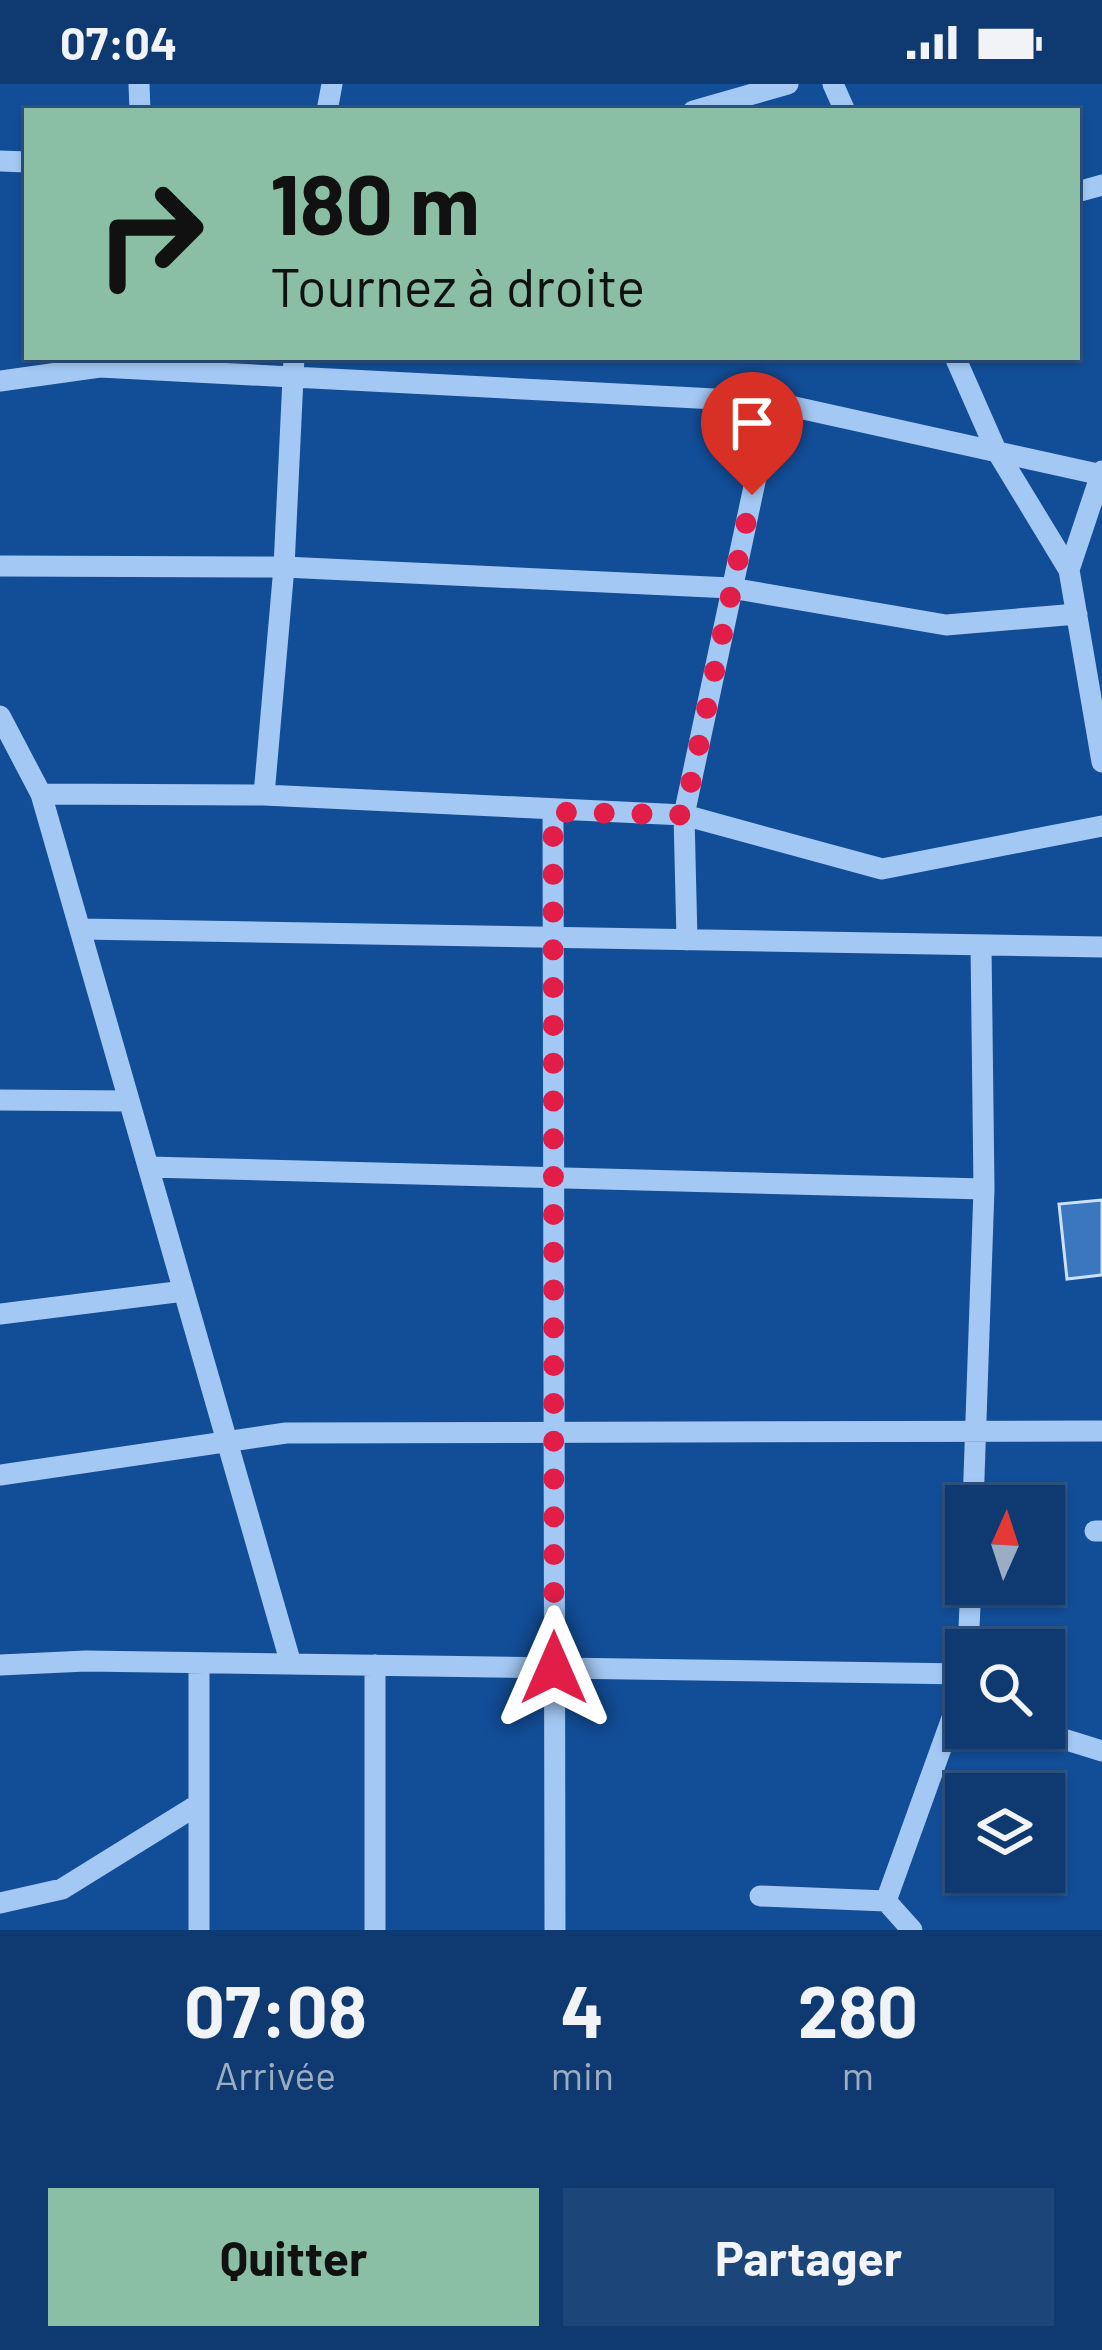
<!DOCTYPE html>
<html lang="fr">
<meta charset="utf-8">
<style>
body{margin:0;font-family:Barlow,sans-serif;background:#1c4579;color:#f1f3f6;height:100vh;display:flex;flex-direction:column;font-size:45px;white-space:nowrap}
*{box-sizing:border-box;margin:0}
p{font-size:39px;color:#9badc3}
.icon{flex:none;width:66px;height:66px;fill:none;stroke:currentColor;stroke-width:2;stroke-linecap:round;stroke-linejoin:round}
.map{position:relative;height:1846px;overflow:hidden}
.panel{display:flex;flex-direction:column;background:#0e3a71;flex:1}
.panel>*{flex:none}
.top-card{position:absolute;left:24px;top:24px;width:1056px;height:252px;border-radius:0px;box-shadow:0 3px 9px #0004,0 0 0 3px #2e5484;background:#8abfa5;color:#111;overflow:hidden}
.needle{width:78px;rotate:3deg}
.controls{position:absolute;left:945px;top:1401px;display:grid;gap:24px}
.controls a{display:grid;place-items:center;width:120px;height:120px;border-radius:0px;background:#0e3a71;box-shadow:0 3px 9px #0004,0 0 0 3px #2e5484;font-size:60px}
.pin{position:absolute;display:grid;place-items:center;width:102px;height:102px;color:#fff;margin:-123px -51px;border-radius:50% 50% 50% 0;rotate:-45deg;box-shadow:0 0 12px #0007}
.pin .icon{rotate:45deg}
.me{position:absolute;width:132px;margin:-66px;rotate:0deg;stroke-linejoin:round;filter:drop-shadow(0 0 9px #0008)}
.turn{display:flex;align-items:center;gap:42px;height:252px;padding:0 48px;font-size:54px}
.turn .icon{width:156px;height:156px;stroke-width:2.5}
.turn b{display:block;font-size:84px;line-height:102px}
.eta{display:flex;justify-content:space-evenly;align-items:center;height:204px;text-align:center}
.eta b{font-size:72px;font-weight:700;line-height:84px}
.action{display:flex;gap:24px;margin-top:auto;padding:24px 48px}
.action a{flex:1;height:138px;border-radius:0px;background:#8abfa5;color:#111;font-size:48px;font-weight:700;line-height:138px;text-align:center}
.action a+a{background:#1c4579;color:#f1f3f6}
.status{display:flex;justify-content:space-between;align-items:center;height:84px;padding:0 60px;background:#0e3a71;direction:ltr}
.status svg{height:33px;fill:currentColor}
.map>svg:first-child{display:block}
.building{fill:#3b77bf;stroke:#cbe2fd;stroke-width:3}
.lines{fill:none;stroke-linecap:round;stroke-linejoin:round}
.minor{stroke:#a3c8f3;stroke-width:21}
.route{stroke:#e11d48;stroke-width:21;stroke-dasharray:0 37.8}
</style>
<div class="status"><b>07:04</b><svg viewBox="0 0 49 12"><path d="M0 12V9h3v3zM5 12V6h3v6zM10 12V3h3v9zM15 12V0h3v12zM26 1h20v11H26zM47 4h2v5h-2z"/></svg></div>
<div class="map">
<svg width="1102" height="1846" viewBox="0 0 1102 1846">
<rect width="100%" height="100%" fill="#124d97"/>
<path class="building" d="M1102,1116V1191L1067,1195L1059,1120Z"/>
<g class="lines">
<path class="minor" d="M139,0L140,27
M833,0L845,27
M327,27L332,0
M693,27L788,0
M0,77L27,78
M1077,108L1102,101
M955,273L995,364L1069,486L1102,678
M0,297L100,283L772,318L1102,391
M0,482L284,483L731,504L946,541L1077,530
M1069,486L1102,387
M0,632L41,710L291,1580
M41,710L264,711L684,731L882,785L1102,742
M264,711L284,483L294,273
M553,727L555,1846
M80,845L1102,863
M687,856L684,731L772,318
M0,1016L129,1017
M148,1083L984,1105
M0,1230L184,1207
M0,1391L286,1349L1102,1347
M973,1422L984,1105L981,861
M1095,1447H1102
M968,1566L971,1500
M199,1579V1846
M0,1581L86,1577L966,1590
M1028,1644L1102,1667
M760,1812L886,1817L912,1846
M886,1817L966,1595
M0,1819L62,1805L199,1720
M375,1846V1581"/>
</g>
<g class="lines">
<path class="route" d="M554,1584L553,728L684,731L752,411"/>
</g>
</svg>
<div class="controls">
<a><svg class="needle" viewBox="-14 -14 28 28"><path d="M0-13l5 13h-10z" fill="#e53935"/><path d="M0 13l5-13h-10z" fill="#9badc3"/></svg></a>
<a><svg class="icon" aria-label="search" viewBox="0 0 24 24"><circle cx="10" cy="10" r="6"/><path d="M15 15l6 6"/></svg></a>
<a><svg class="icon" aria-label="layers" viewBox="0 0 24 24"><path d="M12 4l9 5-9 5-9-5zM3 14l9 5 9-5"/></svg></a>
</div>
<div class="pin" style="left:752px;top:411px;background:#d93025"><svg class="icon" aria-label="arrive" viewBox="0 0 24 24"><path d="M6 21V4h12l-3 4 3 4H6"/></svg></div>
<svg class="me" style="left:554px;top:1584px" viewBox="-20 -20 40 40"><path d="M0-17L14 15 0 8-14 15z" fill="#e11d48" stroke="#fff" stroke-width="4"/></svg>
<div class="top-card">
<div class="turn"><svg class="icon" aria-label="right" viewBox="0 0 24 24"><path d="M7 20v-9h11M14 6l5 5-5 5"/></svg><div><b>180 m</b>Tournez à droite</div></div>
</div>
</div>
<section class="panel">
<div class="eta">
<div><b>07:08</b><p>Arrivée</p></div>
<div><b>4</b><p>min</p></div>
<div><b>280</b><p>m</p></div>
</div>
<div class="action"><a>Quitter</a><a>Partager</a></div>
</section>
